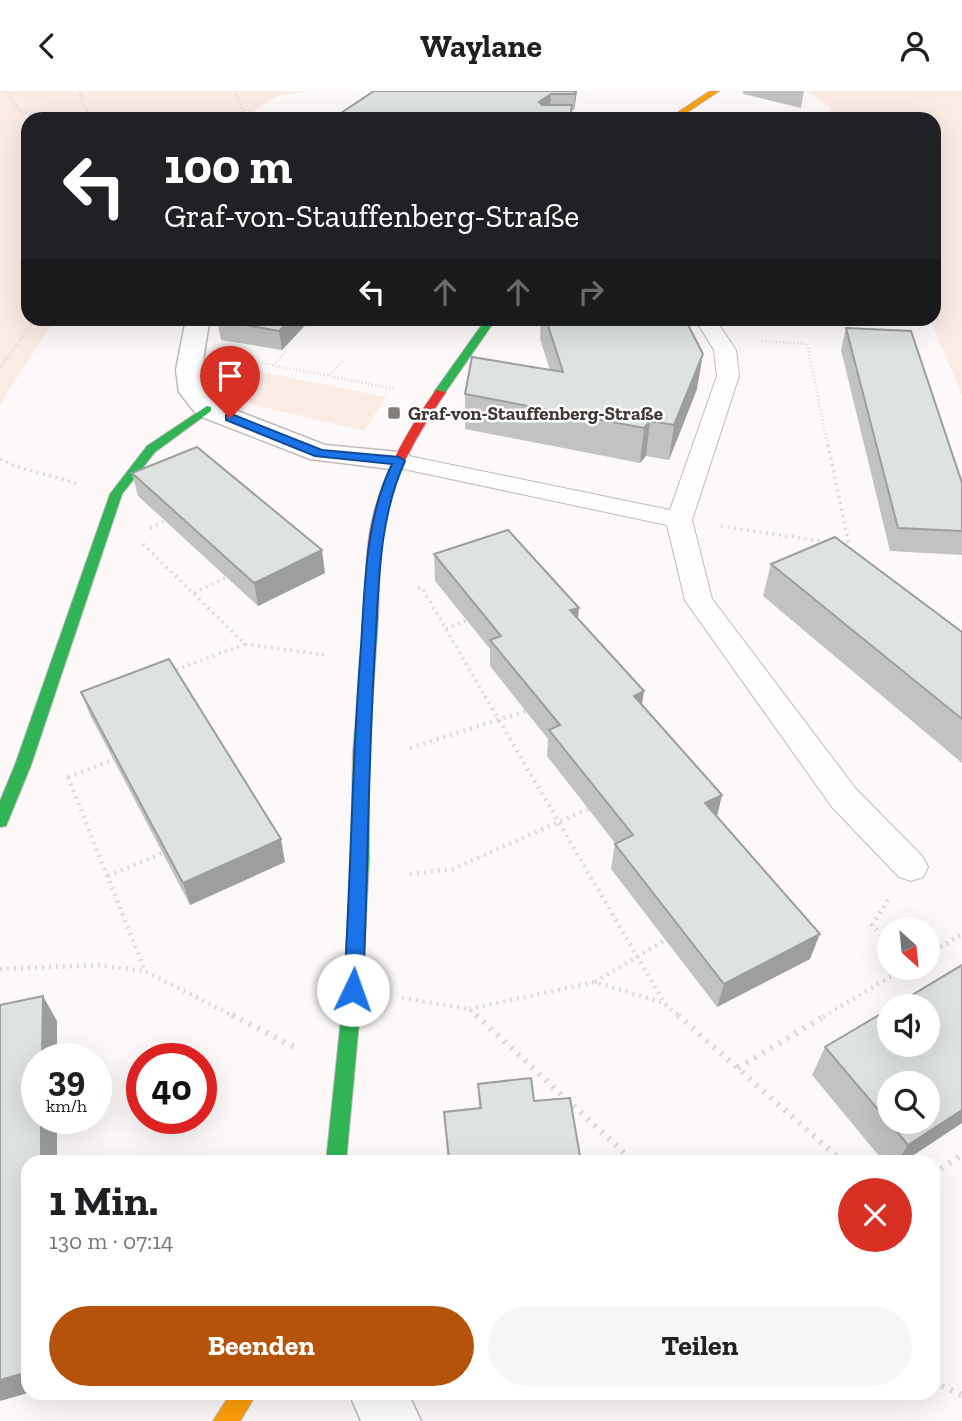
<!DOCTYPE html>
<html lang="de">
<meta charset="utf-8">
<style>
body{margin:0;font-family:"Zilla Slab",serif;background:#f6f6f6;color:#202124;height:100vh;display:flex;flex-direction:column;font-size:26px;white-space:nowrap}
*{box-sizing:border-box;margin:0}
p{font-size:23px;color:#757577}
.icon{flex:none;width:38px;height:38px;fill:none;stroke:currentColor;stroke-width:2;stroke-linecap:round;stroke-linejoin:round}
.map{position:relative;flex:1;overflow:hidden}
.drawer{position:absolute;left:21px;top:1064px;width:919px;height:245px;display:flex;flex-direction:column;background:#fff;border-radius:21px;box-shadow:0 7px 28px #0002}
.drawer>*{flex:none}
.guide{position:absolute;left:21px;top:21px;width:920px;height:214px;border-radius:21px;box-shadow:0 7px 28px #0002;background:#202124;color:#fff;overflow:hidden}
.needle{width:46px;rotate:153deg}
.tools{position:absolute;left:877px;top:826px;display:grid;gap:14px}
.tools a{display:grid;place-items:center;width:63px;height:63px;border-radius:50%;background:#fff;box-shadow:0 7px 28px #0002;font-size:35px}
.speed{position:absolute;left:21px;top:952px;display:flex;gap:14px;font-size:35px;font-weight:700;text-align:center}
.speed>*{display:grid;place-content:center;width:91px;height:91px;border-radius:50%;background:#fff;box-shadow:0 7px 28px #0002;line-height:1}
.speed small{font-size:18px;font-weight:400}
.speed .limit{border:10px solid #d22;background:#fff;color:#111}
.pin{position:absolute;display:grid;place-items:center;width:60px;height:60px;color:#fff;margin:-72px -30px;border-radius:50% 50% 50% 0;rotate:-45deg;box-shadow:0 0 7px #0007}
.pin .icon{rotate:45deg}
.me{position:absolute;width:77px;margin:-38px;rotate:3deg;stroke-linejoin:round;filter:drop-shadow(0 0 5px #0008)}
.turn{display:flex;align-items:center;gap:24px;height:147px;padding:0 28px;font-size:32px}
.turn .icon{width:91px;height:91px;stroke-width:2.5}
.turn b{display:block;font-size:49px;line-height:60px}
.lanes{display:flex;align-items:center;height:66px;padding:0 28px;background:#0003;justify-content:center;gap:35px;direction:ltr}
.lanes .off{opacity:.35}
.round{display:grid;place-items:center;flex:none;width:74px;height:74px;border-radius:37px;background:#f6f6f6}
.overview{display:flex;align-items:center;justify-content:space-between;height:119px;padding:0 28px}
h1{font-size:42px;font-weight:800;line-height:52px}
.cta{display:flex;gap:14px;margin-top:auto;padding:14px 28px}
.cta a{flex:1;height:80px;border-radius:42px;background:#b45309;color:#fff;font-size:28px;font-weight:800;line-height:80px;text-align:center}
.cta a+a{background:#f6f6f6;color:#202124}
header{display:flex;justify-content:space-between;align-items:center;height:91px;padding:0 28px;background:#fff;font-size:32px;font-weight:800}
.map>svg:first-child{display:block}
.green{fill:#faebe5}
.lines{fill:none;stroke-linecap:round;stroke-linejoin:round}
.lane-casing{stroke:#c0bbb9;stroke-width:2}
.street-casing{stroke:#c0bbb9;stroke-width:3}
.fast-casing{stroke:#c0bbb9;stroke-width:2}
.slow-casing{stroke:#c0bbb9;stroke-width:2}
.jam-casing{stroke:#c0bbb9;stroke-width:2}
.path-far3{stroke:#dbdad9;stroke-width:2.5;stroke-dasharray:1 2.5;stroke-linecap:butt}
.path-far2{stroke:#dbdad9;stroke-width:3.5;stroke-dasharray:2 4.5;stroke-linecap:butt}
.path-far1{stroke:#dbdad9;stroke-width:4.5;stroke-dasharray:2 5;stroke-linecap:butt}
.path{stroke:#dbdad9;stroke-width:6;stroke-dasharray:2.5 7;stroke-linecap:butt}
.lane{fill:#fffefe;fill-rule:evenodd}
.street{fill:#fffefe;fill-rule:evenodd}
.fast{fill:#30b455;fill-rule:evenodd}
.slow{fill:#ff9f0a;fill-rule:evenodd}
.jam{fill:#e5322d;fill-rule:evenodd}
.wall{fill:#c0c3c1}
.shaded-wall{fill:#9c9f9d}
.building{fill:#dfe3e0;stroke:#9c9f9d;stroke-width:2;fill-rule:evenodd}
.route{fill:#1a73e8;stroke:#114b97;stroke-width:2}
.poi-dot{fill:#827c79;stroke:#fff;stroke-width:2.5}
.labels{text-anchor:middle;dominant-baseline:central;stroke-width:5;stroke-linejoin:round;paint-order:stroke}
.far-poi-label{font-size:19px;font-weight:bold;fill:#403835;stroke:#fff;text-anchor:start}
</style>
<header><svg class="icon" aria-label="back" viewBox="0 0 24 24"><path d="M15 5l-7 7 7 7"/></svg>Waylane<svg class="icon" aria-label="person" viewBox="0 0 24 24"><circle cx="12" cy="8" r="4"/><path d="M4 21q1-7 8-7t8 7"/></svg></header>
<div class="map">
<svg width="962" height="1330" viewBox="0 0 962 1330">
<rect width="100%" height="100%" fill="#fcf9f8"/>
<path class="green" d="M0,0H308L274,6L243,28H28V228H55L0,313Z
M806,0H962V304L930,228H934V28H822L831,17Z
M204,269L386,306L364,340L244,311L207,298Z"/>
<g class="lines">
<g class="lane-casing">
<path id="lane" d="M695,228H715L736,259L739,285L692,429L712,508L856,698L923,766L928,776L923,786L911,790L899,786L832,716L689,515L685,509L667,434L399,377L390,375L387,370L390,365L399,363L670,419L717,285L714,259Z"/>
</g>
<g class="street-casing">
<path id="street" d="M186,228H210C205,259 195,286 217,312L325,354L399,361L409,364L414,370L409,376L399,379L310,368L197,324L179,301L176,279Z
M349,1302H408L421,1330H361Z"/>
</g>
<g class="fast-casing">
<path id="fast" d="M550,26H619L623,28H546Z
M486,228H496L444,303H436L434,301Z
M207,315L211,316V320L155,361L122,403L31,674L8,730L6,735L0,736V710L15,674L110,403L147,355Z
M371,522L378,527L369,661V770L362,899L346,1071H326L344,899L351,770L353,661L364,527Z"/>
</g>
<g class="slow-casing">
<path id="slow" d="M710,0H719L677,28H668Z
M231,1302H257L240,1330H213Z"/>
</g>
<g class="jam-casing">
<path id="jam" d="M436,299L446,301C417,343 391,388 383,440C379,468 379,498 378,527L371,532L366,530L364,527C366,498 365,469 370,440C379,388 406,342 436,299Z"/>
</g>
<path class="path-far3" d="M5,0L22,22L62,28
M79,0L90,28
M235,0L246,28
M762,250L807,253L828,355
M231,266L395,298
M273,274L287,260
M0,277L35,228
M329,284L343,270"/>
<path class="path-far2" d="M828,354L849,454L839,452
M0,368L15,375L76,392
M721,435L827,451
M150,437L165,430
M143,453L245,553L324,564
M418,497H422L486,607
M194,502L227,486
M446,538L467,529
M170,581L245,553"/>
<path class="path-far1" d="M485,605L665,913L680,926
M410,657L526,620
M68,686L145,880L235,926
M68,686L113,669
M410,783L453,778L588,718
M108,785L163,762
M888,809L872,834L889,854
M928,863L962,843
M0,878L99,874L144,880
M595,891L665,849
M402,907L469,918L478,926
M469,918L595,891L664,912
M823,926L905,877"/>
<path class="path" d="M232,924L294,956
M476,924L634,1071
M678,924L843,1071
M738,977L826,924
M933,1083L962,1064
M933,1291L962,1304"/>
<use href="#lane" class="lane"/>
<use href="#street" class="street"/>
<use href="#fast" class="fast"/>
<use href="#slow" class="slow"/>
<use href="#jam" class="jam"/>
</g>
<path class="wall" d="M374,0H577L574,19H572V28Z
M743,0H804L801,17L743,3Z
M219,228H311L282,259L221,249L217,229Z
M541,228H685L697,298L669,369L646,365L640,372L465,338V303L550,279L540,248Z
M846,237L962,392V464L890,460L841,259Z
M132,382L325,482L258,515L138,405Z
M434,463L579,517L578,528L642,613L722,704L717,726L810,868L717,916L611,778L615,752L547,665L548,648L490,575V558L435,490Z
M771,473L962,541V672L763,505Z
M81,601L285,771L190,814L90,624Z
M962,874V1032L903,1071H884L812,984L825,956Z
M478,993L534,1010L448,1069L444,1021L479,1017Z"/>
<path class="shaded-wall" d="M575,0H577L574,19L575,3Z
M551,3L550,19L538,28L539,11Z
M291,228H311L282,259L279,240Z
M703,263L697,298L669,369L674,334Z
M650,330L646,365L640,372L644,337Z
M322,459L325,482L258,515L254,492Z
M579,517L576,543L570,519Z
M644,600L640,627L634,605Z
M722,704L716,729L705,712Z
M281,748L285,771L190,814L183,792Z
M820,843L810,868L717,916L724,893Z
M43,905L57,930V968H42Z
M962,1019V1032L903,1071H897L908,1054Z
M41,1027H57V1071H41Z
M28,1281V1302L0,1310V1289Z"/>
<path class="building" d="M374,0H575V3H551L539,11L542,14H572L570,28H332Z
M219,228H291L279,240L217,229Z
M546,228H685L703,263L674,334L650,330L644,337L465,303L472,266L563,281Z
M846,237L911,240L962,392V440L898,437Z
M197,356L322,459L254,492L132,382Z
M508,439L579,517L570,519L644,600L634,605L722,704L705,712L820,843L724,893L615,753L633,744L549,639L560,634L490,549L501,545L434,463Z
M835,446L962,541V628L771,473Z
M169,568L281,748L183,792L81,601Z
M962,874V1019L908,1054L825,956L889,918V954H928V915H894ZM889,992H928V1031H889Z
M43,905L42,968H37V1027H41V1071H28V1281L0,1289V914Z
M531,987L534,1010L570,1007L581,1071H429L449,1068L444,1021L481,1017L478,993Z"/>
<path class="route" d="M226,324H234L322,359L399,366L405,370C378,429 379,495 375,558C368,672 368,785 363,899L360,905L353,907L347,905L344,899C351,784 352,669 361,555C365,494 365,429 392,373L315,365L226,329Z"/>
<rect class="poi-dot" x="387" y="315" width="14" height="14" rx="3.5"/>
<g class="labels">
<g class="far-poi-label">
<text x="408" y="322">Graf-von-Stauffenberg-Straße</text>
</g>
</g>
</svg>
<div class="tools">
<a><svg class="needle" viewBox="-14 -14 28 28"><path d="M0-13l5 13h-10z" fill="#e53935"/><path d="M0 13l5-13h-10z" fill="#757577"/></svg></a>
<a><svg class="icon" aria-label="sound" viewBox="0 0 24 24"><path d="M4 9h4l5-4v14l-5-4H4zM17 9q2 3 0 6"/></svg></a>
<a><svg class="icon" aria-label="search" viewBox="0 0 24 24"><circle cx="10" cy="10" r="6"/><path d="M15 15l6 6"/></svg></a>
</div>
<div class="speed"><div>39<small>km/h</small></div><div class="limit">40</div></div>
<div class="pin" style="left:230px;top:327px;background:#d93025"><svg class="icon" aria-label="arrive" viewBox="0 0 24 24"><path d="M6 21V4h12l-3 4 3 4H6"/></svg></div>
<svg class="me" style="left:353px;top:899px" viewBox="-20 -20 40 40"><circle r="19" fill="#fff"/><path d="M0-13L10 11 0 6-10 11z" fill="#1a73e8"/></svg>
<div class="guide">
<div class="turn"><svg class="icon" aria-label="left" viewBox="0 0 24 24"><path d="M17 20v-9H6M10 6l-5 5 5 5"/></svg><div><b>100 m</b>Graf-von-Stauffenberg-Straße</div></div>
<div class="lanes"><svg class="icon" aria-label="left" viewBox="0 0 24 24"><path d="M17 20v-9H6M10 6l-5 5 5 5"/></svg><svg class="icon off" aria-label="ahead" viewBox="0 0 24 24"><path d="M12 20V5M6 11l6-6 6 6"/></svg><svg class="icon off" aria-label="ahead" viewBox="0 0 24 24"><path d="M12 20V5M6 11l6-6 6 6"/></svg><svg class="icon off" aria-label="right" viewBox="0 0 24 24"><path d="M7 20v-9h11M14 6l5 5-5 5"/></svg></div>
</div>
<section class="drawer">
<div class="overview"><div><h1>1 Min.</h1><p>130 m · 07:14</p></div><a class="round" style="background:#d93025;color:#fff"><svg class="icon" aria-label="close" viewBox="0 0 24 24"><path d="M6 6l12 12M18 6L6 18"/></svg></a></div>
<div class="cta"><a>Beenden</a><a>Teilen</a></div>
</section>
</div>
